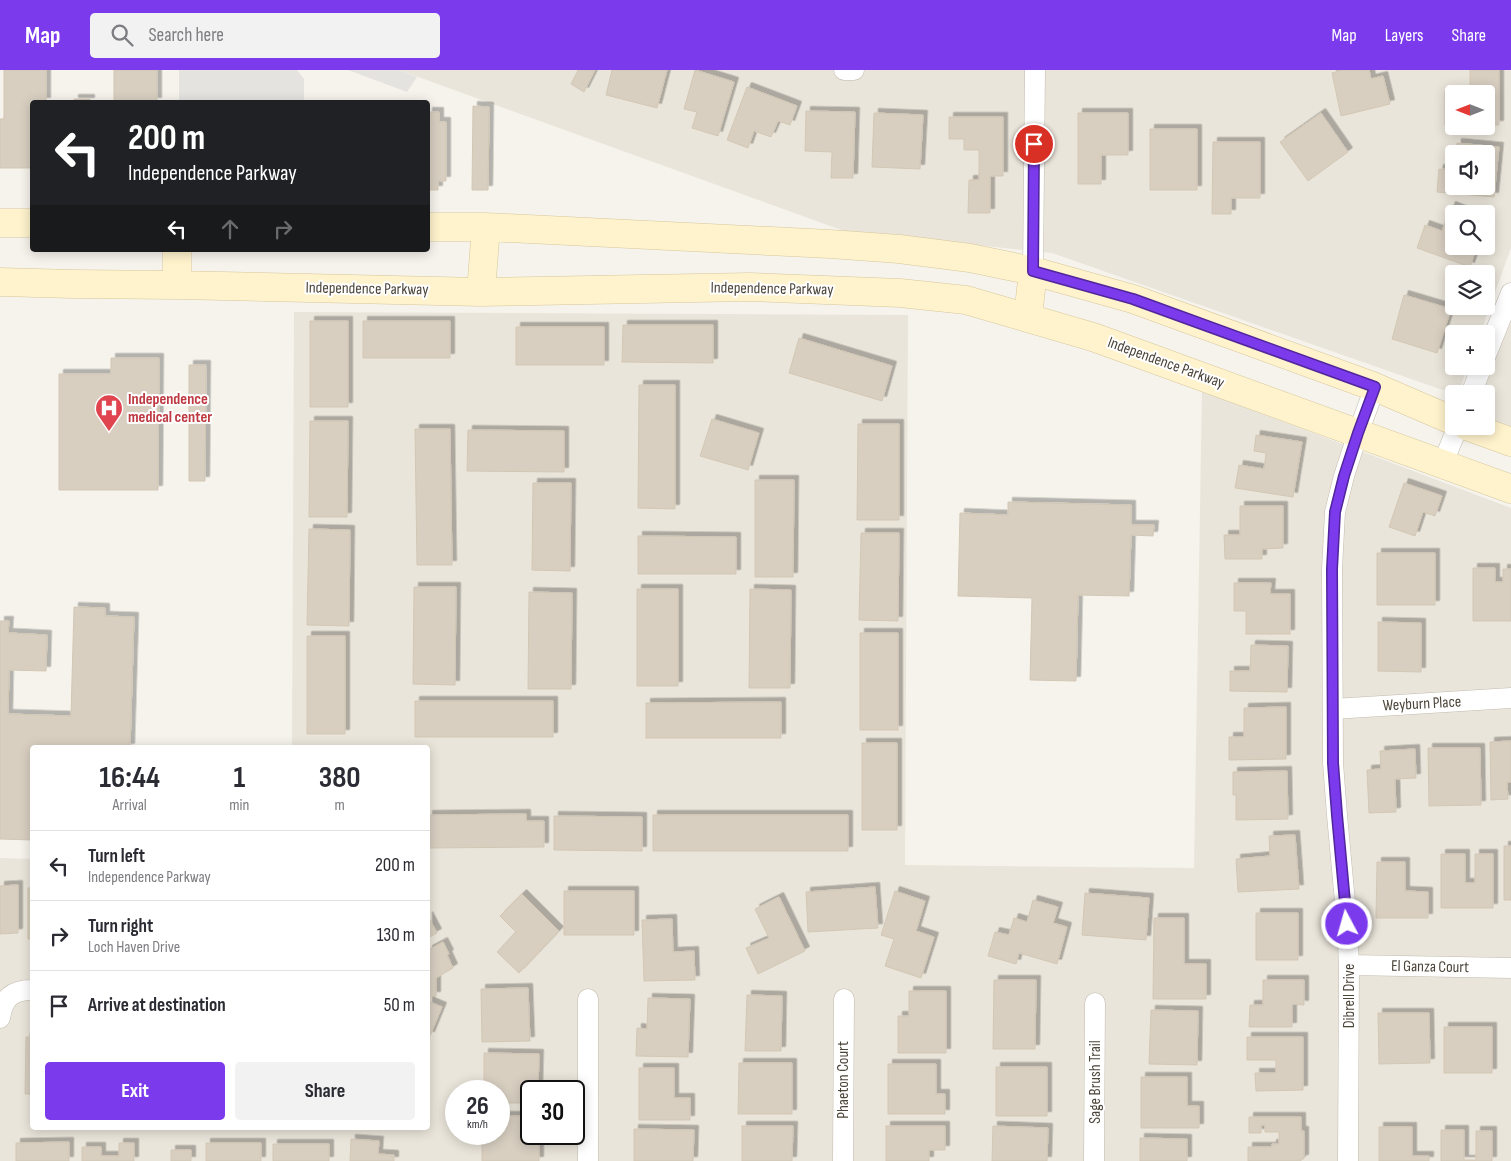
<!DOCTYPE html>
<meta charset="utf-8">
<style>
body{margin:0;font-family:"Sofia Sans Condensed",sans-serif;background:#f2f2f3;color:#2b2b33;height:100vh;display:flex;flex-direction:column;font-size:19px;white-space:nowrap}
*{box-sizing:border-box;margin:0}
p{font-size:16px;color:#7c7c81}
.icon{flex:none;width:28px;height:28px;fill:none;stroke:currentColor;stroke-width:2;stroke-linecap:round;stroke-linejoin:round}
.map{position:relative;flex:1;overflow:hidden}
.details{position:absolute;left:30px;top:675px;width:400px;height:385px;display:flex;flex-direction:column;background:#fff;border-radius:5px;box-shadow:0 2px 12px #0003}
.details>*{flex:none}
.hud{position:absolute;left:30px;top:30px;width:400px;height:152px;border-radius:5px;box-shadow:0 2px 12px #0003;background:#202124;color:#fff;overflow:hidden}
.needle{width:32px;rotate:270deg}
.tools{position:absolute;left:1445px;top:15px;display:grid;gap:10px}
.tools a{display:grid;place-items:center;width:50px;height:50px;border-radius:5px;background:#fff;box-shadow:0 2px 12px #0003;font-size:25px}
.speed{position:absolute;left:445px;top:1010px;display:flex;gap:10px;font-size:25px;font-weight:700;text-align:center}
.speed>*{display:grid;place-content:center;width:65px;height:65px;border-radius:50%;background:#fff;box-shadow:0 2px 12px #0003;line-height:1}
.speed small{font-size:12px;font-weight:400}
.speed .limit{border:2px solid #111;border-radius:8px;background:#fff;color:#111}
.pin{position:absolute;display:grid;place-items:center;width:42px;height:42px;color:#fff;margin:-21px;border:2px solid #fff;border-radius:50%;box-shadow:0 1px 5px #0007}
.me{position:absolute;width:55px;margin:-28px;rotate:354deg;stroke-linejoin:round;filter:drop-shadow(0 0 4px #0008)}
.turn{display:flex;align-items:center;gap:18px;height:105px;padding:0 15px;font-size:22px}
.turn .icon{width:65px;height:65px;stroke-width:2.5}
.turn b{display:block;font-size:35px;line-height:42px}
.lanes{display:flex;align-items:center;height:48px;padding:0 15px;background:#0003;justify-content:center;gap:25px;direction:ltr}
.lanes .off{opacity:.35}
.eta{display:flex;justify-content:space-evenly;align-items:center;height:85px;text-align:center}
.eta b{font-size:30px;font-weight:700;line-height:35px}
.cta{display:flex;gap:10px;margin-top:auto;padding:10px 15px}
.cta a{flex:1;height:58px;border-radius:5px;background:#7c3aed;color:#fff;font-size:20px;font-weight:700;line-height:58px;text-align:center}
.cta a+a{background:#f2f2f3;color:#2b2b33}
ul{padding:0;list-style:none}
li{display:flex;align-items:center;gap:15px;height:70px;padding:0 15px;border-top:1px solid #e1e1e2}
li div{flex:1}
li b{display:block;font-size:19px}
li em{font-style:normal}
header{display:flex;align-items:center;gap:30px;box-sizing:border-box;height:70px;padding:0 25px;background:#7c3aed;color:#fff}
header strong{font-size:24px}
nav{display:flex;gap:28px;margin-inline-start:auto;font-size:18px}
.search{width:350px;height:45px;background:#f2f2f3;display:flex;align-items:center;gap:12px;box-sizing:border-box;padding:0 18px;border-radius:5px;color:#7c7c81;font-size:19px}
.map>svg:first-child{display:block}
.residential{fill:#eae5da;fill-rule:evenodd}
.parking{fill:#e5e3e0}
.building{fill:#d8cfc1;stroke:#d3c7b4;filter:url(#shadow)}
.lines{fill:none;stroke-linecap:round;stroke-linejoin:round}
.minor-casing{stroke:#c2bbae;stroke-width:21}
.secondary-casing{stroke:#d6c79b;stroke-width:29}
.minor{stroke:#fff;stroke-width:20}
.secondary{stroke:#fff3cd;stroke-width:28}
.route-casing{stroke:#51269a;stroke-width:12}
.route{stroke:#7c3aed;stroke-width:9}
.labels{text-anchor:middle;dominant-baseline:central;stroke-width:4;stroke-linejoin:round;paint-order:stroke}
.street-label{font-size:16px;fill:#4b4439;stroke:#fff}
.health-label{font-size:16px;font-weight:bold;fill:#be3a42;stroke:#fff;text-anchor:start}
</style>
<header>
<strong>Map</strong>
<div class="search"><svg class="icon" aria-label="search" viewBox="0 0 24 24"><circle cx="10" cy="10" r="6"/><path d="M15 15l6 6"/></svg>Search here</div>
<nav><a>Map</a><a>Layers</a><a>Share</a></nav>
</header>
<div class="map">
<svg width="1511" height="1091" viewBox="0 0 1511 1091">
<defs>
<filter id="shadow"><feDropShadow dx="4.5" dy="-4.5" stdDeviation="0" flood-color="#0004"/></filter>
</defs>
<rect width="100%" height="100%" fill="#f6f3ec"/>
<path class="residential" d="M399,0H1511V178L1480,264H1454V296H1468L1458,324H1454L1052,183L873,164L855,165ZM1454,24H1486V56H1454ZM1454,84H1486V116H1454ZM1454,144H1486V176H1454ZM1454,204H1486V236H1454Z
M1511,239V360L1486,351V324H1481Z
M294,242L908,245L905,795L1194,798L1202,321L1511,438V1091H0V788L32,789V1058H428V678L292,677ZM456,1021H499V1064H456ZM531,1021H574V1064H531Z"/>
<path class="parking" d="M179,0H297L304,9V32H179Z
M348,0H399L417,7L407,22Z"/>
<path class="building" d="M4,0H46V32H32V98H0V49H4Z
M114,0H157V32H114Z
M578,0H595L584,22L571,14Z
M612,0H667L657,38L606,25Z
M695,0L734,12L718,66L692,58L697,42L684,39Z
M1342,0H1369L1371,9L1383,6L1390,34L1341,46L1332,3Z
M1470,0H1499V55H1486V24H1454V55H1445V21H1470Z
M747,17L797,36L790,55L778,51L771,67L754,61L748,78L727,70Z
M74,29H90V32H74Z
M473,36L489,37L488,120H472Z
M806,41L855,42L853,108H831L832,82L805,81Z
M428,42H439V52H446V111H438V120H428Z
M874,43L923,45L920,99L872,97Z
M1078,43H1128V85H1101V114H1078Z
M1321,43L1348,82L1308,111L1280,72Z
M949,47H1003V106H990V143H968L969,110H979V80H964V69H949Z
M1150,59H1197V120H1150Z
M1213,72H1260V128H1231V144H1212Z
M1457,73L1499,77L1494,127L1437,122L1439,99L1454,100V116H1486V84H1456Z
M1451,136L1472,144H1454V176H1477L1470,197L1417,178L1425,155L1442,161Z
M1404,225L1451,239L1437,283L1392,269Z
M310,251H348V337H310Z
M363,251H450V288H363Z
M623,255H713V293L622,292Z
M516,257H604V295H516Z
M799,268L892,296L882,331L789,303Z
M111,288H159L158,420H59V304H111Z
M189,295H206L205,411H189Z
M639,315H675V439L638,438Z
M712,349L759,363L748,400L700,386Z
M310,351H348L347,447H309Z
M858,354H899V450H857Z
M415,359H450L452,495H417Z
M468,360L564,361V402L467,401Z
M1256,365L1302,372L1293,427L1235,418L1239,395L1264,399L1266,383L1254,381Z
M755,410H794L793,507H755Z
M533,413H571L570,501L532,500Z
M1404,413L1442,426L1435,446L1423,442L1415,466L1389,457Z
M1008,432L1131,435V455H1154L1153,466L1131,465L1129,526L1078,525L1076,611L1030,610L1032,528L958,526L960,443L1008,445Z
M1240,436H1283V478L1262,479V489H1225L1224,465H1240Z
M309,459L350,460L349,556L307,555Z
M861,463H899L898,551L859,550Z
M638,466L736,467V504H638Z
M1377,483H1435V535H1377Z
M1473,498H1495V512H1503V499H1511V551H1473Z
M1234,513H1271L1270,524H1290V564H1246V541H1234Z
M414,517H456L455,615L413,614Z
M637,519H678V616H637Z
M750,519L791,520L790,618H749Z
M529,522L572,523L571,619H528Z
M74,537L105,538V546L134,547L130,678H32V770L0,769V551H9L8,563L47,565L46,601L9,600L8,644L71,646Z
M1378,552L1421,553V602L1378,601Z
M860,563H898V660H860Z
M307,566H345V664H307Z
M1251,575L1288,576L1287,622L1230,621V601H1250Z
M415,631H553V667H415Z
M781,632V668H646V633Z
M1286,637V689L1229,690V667H1244V638Z
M1511,671V712H1507L1508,729L1491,730L1490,672Z
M862,673H897V760H862Z
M1428,678H1480L1481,735L1429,736Z
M1415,679L1416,708L1395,709L1396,742L1369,743L1367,700L1381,699L1380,681Z
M1287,701L1288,749L1236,750V725H1233V702Z
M526,744V751H544V777L428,778V745Z
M653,745H848V781H653Z
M554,746L642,747V781L554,780Z
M1295,765L1299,819L1238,822L1236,789L1270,786L1269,766Z
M1504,776H1511V830H1504Z
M1441,784H1465V813H1475V784H1493V838H1441Z
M1377,792H1405V821L1428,822V848H1376Z
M18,815V863L0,864V816Z
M875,817L878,858L808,862L806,822Z
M28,818H32V869H28Z
M564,821H634V865H564Z
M895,821L925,831L916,861L934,867L921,908L885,896L894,869L881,865Z
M1085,823L1149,828L1146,870L1082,865Z
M522,824L559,861L519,903L497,882L516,862L500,846Z
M779,827L805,881L758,904L746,878L769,868L755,839Z
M1033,830L1058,837L1053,853L1067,857L1057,894L1019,883L1016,894L988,886L995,862L1009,865L1014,848L1027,852Z
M1256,843H1298V890H1256Z
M428,846L437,863L428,868Z
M1154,848H1184V894H1206V929H1153Z
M672,849L673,882L694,881L695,910L644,911L642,850Z
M443,872L449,884L447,885L453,898L436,908V926H430V932L442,937L430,966H428V880Z
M994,910H1036L1035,979H993Z
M1263,910H1304V935L1292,934V957H1249L1250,935H1263Z
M528,918L530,971L482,972L481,919Z
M909,921H946V983H898V946H909Z
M747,925L782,926L781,981H745Z
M648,928L690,929L688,987L636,986L637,958L647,959Z
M1151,940L1198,941L1197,995L1149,994Z
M1378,943H1429L1430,993L1379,994Z
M1444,957H1492V1003H1444Z
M26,967H32V1024H25Z
M1247,967H1303V1020L1256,1021L1255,1003H1276V990H1247Z
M484,983L539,984L538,1021H531V1033H499V1021H484Z
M739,993H792V1044H738Z
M888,994H936V1024H945V1044H888Z
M996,997H1047V1046H996Z
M639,998H674V1028H690V1050H639Z
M1141,1007H1187V1036H1199V1058H1141Z
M499,1046H531V1064H539V1091H482V1064H499Z
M1249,1047H1301V1061H1304V1089H1301V1091H1248V1077H1272V1074H1279V1062H1265V1055H1261V1063H1249Z
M742,1056H793L792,1091H742Z
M886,1056H945V1080H929V1091H886Z
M993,1056L1048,1058L1047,1091H992Z
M1379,1057H1412V1086H1429V1091H1379Z
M634,1059L694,1060L693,1091H634Z
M1441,1060H1464V1090H1476V1061H1492V1091H1441Z
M1140,1068L1187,1069V1091H1140Z
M351,1069L379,1071L378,1084L394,1085V1091H350Z
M69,1072V1091H16V1073Z
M119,1073H134V1091H82V1077H101V1086H119Z
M206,1073H261V1091H206Z
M273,1074H329V1091H273Z
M171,1080H191V1091H171Z"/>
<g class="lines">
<g class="minor-casing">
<path id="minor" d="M844,0H854
M1033,201L1035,0
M1486,285L1511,223
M1471,324L1482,296
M1443,393L1458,356
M1333,639L1511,628
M1349,895L1511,898
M0,948C3,928 12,920 32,920
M588,1091V929
M843,1091L844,929
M1094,1091L1095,933
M1348,1091L1349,895L1347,854L1337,745L1333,693L1332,499L1335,442L1344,406L1358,363L1375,317"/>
</g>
<g class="secondary-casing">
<path id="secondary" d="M0,153H32
M428,157H486L830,174L899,179L970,188L1033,201L1133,229L1375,317L1454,351
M0,212L73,214L177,215L481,222L749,217L900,223L966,230L1093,267L1511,419
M177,215V180
M481,222L486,157
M1028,247L1033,201
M1467,356L1511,372"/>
</g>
<use href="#minor" class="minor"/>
<use href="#secondary" class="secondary"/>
</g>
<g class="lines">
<g class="route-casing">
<path id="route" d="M1034,74L1033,201L1133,229L1375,317L1358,363L1344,406L1335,442L1332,499L1333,693L1337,745L1347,854"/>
</g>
<use href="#route" class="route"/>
</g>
<defs>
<g id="hospital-pin" transform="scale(1.4375)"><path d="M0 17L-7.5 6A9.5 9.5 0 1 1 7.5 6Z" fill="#e0444e" stroke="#fff"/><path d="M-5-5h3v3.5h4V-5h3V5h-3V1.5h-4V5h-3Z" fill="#fff"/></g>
</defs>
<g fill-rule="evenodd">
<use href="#hospital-pin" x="109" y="338"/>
</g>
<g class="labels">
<g class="street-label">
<text transform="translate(367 219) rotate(1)">Independence Parkway</text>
<text transform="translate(772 219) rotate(1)">Independence Parkway</text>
<text transform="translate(1166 293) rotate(20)">Independence Parkway</text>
<text transform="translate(1422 634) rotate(-3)">Weyburn Place</text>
<text transform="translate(1430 897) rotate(1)">El Ganza Court</text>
<text transform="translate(1349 926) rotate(-90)">Dibrell Drive</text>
<text transform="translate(843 1010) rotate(-90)">Phaeton Court</text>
<text transform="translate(1095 1012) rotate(-90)">Sage Brush Trail</text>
</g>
<g class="health-label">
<text x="128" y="329">Independence<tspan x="128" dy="18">medical center</tspan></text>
</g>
</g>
</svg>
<div class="tools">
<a><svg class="needle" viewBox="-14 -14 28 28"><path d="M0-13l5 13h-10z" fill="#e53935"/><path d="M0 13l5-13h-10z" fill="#7c7c81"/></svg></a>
<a><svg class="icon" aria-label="sound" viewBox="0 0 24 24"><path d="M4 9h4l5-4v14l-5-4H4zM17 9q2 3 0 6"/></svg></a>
<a><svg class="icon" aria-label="search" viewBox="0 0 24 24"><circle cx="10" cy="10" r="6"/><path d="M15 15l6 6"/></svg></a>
<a><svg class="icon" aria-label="layers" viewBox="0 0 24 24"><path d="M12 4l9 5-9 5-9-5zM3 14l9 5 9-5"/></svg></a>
<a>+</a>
<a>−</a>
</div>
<div class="speed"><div>26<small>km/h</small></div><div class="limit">30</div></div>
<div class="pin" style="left:1034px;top:74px;background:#d93025"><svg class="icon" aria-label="arrive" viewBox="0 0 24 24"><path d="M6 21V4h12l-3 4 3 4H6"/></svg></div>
<svg class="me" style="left:1347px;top:854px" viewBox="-20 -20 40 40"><circle r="17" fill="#7c3aed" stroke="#fff" stroke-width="3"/><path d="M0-11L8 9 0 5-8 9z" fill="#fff"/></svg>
<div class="hud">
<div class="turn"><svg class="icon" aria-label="left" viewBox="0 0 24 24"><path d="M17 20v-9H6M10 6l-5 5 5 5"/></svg><div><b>200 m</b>Independence Parkway</div></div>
<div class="lanes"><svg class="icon" aria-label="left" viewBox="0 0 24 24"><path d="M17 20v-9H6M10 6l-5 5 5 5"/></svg><svg class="icon off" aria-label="ahead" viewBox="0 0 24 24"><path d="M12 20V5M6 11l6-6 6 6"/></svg><svg class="icon off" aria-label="right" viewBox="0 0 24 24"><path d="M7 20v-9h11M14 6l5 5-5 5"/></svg></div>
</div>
<section class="details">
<div class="eta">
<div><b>16:44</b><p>Arrival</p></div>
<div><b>1</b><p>min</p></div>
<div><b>380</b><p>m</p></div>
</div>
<ul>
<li><svg class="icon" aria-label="left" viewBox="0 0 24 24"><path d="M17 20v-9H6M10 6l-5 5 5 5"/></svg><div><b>Turn left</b><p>Independence Parkway</p></div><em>200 m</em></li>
<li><svg class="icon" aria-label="right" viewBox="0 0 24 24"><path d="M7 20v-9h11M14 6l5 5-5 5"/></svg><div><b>Turn right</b><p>Loch Haven Drive</p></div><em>130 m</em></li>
<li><svg class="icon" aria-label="arrive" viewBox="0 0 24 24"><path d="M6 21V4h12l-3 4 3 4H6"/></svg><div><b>Arrive at destination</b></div><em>50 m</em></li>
</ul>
<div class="cta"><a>Exit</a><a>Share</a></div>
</section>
</div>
